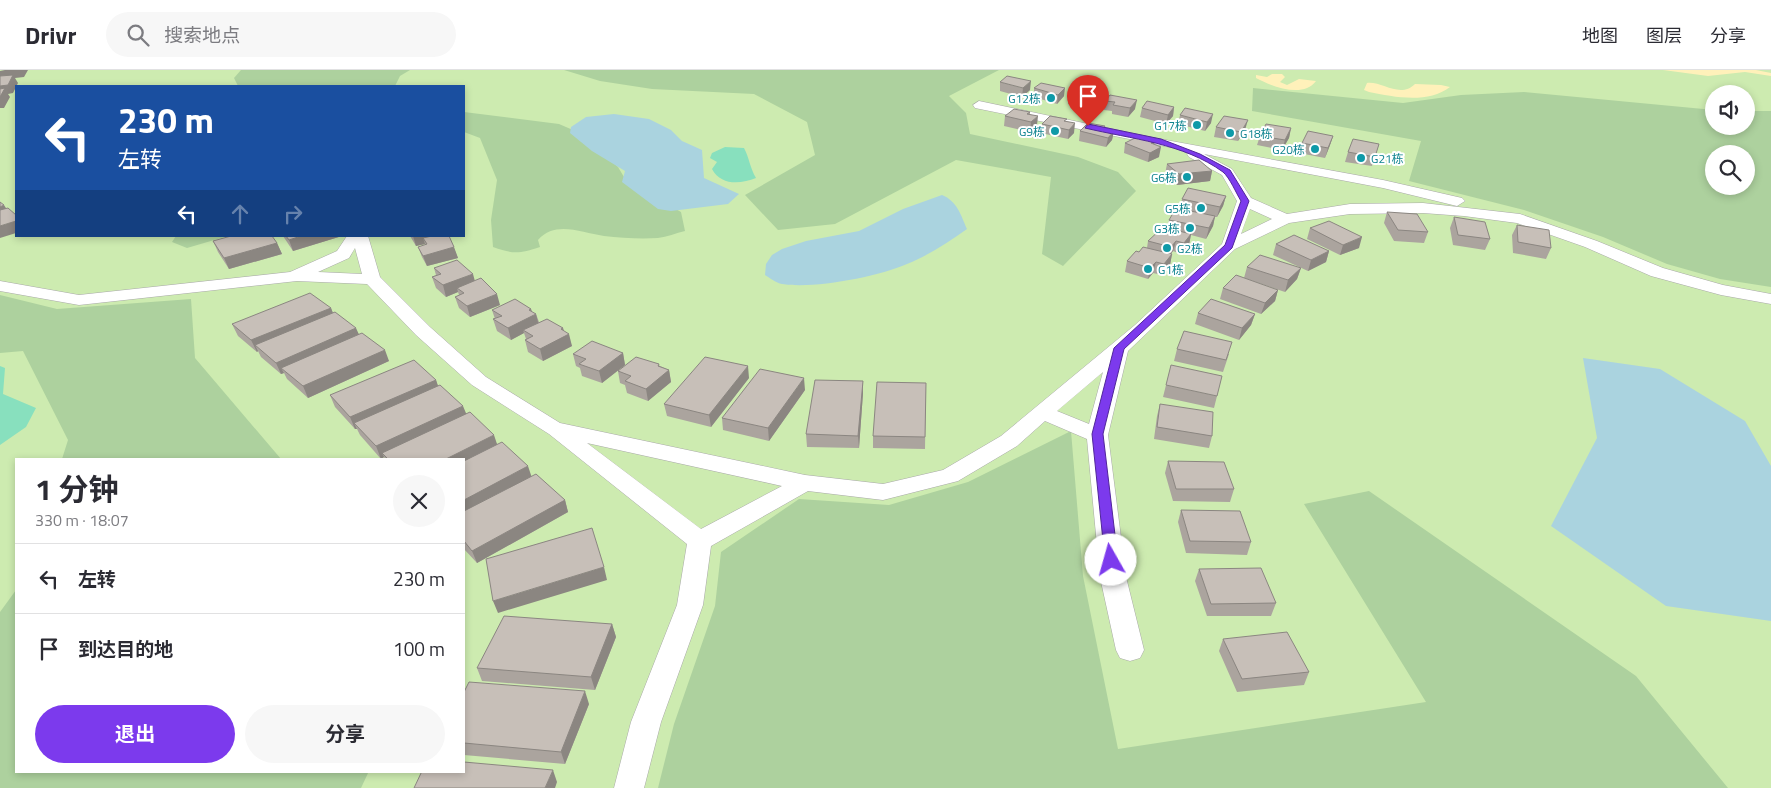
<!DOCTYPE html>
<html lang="zh">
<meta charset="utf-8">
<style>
body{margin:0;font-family:"Titillium Web","Noto Sans SC",sans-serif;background:#f7f7f7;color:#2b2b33;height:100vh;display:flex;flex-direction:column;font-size:19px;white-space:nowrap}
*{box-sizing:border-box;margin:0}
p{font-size:16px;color:#7c7c81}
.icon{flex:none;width:28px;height:28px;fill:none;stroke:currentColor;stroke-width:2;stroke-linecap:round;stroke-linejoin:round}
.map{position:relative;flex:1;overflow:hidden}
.drawer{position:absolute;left:15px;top:388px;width:450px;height:315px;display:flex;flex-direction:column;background:#fff;border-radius:0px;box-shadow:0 2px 8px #0003}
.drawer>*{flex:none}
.hud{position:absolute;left:15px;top:15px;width:450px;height:152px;border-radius:0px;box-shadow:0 2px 8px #0003;background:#1a4fa0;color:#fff;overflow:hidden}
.fabs{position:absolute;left:1705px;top:15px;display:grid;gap:10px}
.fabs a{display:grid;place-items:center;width:50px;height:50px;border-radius:50%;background:#fff;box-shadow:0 2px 8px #0003;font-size:25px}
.pin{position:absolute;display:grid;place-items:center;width:42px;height:42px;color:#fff;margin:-51px -21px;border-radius:50% 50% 50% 0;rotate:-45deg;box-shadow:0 0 5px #0007}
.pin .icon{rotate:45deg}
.me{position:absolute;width:55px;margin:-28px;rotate:353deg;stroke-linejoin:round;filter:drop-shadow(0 0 4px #0008)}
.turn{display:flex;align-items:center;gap:18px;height:105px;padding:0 20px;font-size:22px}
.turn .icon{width:65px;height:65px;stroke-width:2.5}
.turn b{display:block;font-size:35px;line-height:42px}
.lanes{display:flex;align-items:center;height:48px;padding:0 20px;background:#0003;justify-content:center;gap:25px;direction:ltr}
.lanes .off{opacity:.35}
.round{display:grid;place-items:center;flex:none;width:52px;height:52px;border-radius:26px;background:#f7f7f7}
.head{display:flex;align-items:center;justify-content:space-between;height:85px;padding:0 20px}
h1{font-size:30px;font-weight:700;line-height:38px}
.action{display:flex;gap:10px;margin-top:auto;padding:10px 20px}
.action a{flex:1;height:58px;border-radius:30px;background:#7c3aed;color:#fff;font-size:20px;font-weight:700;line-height:58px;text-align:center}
.action a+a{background:#f7f7f7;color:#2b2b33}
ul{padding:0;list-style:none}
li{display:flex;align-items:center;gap:15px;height:70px;padding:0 20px;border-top:1px solid #e1e1e2}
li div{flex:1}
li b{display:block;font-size:19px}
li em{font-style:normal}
header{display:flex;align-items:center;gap:30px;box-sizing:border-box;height:70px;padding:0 25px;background:#fff;border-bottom:1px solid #e1e1e2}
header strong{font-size:24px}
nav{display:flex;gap:28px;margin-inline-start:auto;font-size:18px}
.search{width:350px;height:45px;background:#f7f7f7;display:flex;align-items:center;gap:12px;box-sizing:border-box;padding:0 18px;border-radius:28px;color:#7c7c81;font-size:19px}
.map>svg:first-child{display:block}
.grass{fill:#cdebb0;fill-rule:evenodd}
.forest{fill:#add19e;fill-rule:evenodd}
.sand{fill:#fff1ba}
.pitch{fill:#88e0be}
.water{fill:#aad3df}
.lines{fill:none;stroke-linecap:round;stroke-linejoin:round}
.minor-casing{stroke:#a9a9a9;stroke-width:1}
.minor{fill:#fff;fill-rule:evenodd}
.wall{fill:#aba49e}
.shaded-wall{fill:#8b8681}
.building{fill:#c7bfb8;stroke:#8b8681}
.route{fill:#7c3aed;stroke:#51269a}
.culture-dot{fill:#0f9aa8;stroke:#fff;stroke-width:2}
.labels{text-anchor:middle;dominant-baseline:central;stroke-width:4;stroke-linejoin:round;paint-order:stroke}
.far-culture-label{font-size:12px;fill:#0d838f;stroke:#fff;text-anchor:end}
</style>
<header>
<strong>Drivr</strong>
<div class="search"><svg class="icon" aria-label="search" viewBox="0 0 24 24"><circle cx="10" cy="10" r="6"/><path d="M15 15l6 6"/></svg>搜索地点</div>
<nav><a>地图</a><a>图层</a><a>分享</a></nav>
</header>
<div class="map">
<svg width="1771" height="718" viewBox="0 0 1771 718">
<rect width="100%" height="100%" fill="#f2efe9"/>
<path class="grass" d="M0,0H1771V718H0ZM16,16H464V166H16ZM1714,24H1746V56H1714ZM1714,84H1746V116H1714ZM16,389H464V701H16Z"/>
<path class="forest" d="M241,0H410L400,6L395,16H238L234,8Z
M564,0H999L949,26L966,43L970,64L1078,87L1118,102L1136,121L1063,196L1042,184L1051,107L956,90L835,154L778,160L745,125L815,85L807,52L754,24L652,19L600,11Z
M1253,18L1403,33L1461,25L1524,22L1714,40V56H1746V41H1771V217L1720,209L1667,194L1603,167L1524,140L1409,111L1421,71L1252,41ZM1714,84H1746V116H1714Z
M464,42L559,54L573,60L605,85L618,97L627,112L681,142L685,161C676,163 667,167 658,168C641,169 621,168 604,166C581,163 556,150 538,170L540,177C519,184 513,184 493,177L491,150L497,110L480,68L464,62Z
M176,166H228L187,178L172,172Z
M0,225L57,239L191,229L195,288L281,389H62L68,370L23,281L0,283Z
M1071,361L1083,506L1118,679L1426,632L1304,434L1369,421L1636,606L1728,718H658L674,654L715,536L721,482L799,429L889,435L968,412Z
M16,520V701H369L361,718H0V542Z"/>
<path class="sand" d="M1663,0H1756L1771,3V6L1745,2L1708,6Z
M1272,4H1282L1285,7L1280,12L1287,15L1299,9L1316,11C1303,29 1271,16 1256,8V5L1267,7Z
M1367,13C1382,11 1400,29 1415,14L1441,15L1450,17C1428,34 1394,27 1369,22L1364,20Z"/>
<path class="pitch" d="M725,77L744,78C749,87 750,98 756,108C741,114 721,116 712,99L717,92L710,88L712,83Z
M0,296L5,298L3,324L36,338L26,357L0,375Z"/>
<path class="water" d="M614,44L649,49L671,60L682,71L702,80L704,108L739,124L728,134L671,141L658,139L622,112L625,101L592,81L570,63L571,57L586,47Z
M942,125C957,131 961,145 967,159C947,173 929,185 907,194C877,207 814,219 782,214C776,213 770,208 765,205L766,194L772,185L782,179L806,171L859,161L903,139Z
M1583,288L1660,299L1745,351L1771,396V551L1666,536L1551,456L1597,368Z"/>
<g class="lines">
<g class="minor-casing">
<path id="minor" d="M979,31L1155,68L1383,110L1462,128L1465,131L1457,136L1383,118L1204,84L1232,99L1251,128L1287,144L1350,134L1423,133L1520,144L1597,171L1663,198L1723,215L1771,224V234L1721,225L1651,206L1585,177L1517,153L1464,146L1423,143L1350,144L1289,153L1235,179L1128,281L1108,365L1126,507L1144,580L1140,588L1130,591L1120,588L1116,580L1100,507L1087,369L1045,351L1017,376L958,411L883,430L808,421L711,476L703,535L661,652L644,718H614L631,652L677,535L687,474L549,364L472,315L416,265L367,214L297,211L79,235L0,221V211L79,225L290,202L337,181L347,166H368L380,207L430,257L486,307L560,353L805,405L883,414L943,400L1001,366L1135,255L1222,174L1237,131L1222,105L1189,87L1187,84L1189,81L975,38L973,35ZM1250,139L1272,149L1241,164ZM355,178L362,204L318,202L349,188ZM1103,302L1089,354L1057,341ZM587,373L782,416L701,459Z"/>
</g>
<use href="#minor" class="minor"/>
</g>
<path class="wall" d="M1000,12L1030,20L1022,27L1000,21Z
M1034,18L1064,26L1057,34L1034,27Z
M1101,24L1099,33L1092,41L1068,34L1069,25Z
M1110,25L1135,39L1128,47L1112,44V41L1104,40L1105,31Z
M1174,37L1173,46L1166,54L1140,47L1142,38Z
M1030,42V44L1037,55L1030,62L1004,56L1005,46Z
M1180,45L1211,53L1205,61L1178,54Z
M1066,51L1074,63L1068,69L1041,63L1042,54Z
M1105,56L1104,59L1114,61L1112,70L1106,77L1079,71L1080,61Z
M1216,57L1245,60L1238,71L1214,67Z
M1291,58L1289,68L1282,80L1257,75L1260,66Z
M1333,66L1330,75L1325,88L1299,83L1302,73Z
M1125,73L1154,75L1159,87L1148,92L1124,83Z
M1379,74L1372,96L1345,92L1348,82Z
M1167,94L1212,101L1210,111L1177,115L1165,104Z
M1226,126L1223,136L1217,147H1215L1213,156L1206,169L1191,165L1189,175L1181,184L1173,181L1171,184H1172L1170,195L1162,205L1153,203L1148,209L1125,202L1127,191L1139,182L1147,178L1148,171L1167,158L1169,150L1180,139L1182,129Z
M1387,142L1428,162L1424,173L1394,171L1384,153Z
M1454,147L1490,169L1485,180L1453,175L1450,158Z
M1517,155L1551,178L1546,189L1513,183L1512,165Z
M1310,158L1359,178L1340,185L1307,169Z
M283,166H342L293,181Z
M410,166H449L458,188L427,196L422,187L418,177L425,175V174L416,176Z
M213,171L277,173L282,184L229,199L218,182Z
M1276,174L1329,181L1326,192L1308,201L1273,185Z
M1247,197L1301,198L1297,209L1285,222L1244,208Z
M434,198L475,211L500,235L470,247L459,238L455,227L459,225L458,222L446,227L436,218L432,207L436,205Z
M1223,218L1278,220L1275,231L1261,244L1220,229Z
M331,238L333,243L359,264L389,291L308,328L287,309L284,303L281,304L261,287L258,281L257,282L238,266L232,254Z
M531,239L532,242L536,244L539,252L563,258L564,261L572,276L543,291L528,282L525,270L526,269L524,263L511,270L497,261L493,249H495L492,240Z
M1198,243L1255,244L1251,255L1239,270L1195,254Z
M1177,279L1229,284L1223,302L1174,291Z
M623,283L625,295L602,313L582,306L580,298L576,296L573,284Z
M660,296L669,300L671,312L648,331L627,323L625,315L620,313L618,301Z
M749,308L711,357L667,346L664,334Z
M436,310L438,316L497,374L531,406L565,430L568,442L477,493L464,479V389H385L384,387L381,389L360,365L357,359H355L335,337L330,325Z
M863,311V323L859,378L807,377L806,364Z
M926,313L925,379L873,378V366Z
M1166,315L1217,326L1214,338L1163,327Z
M805,320L769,371L723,360L722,348Z
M1160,334L1212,366L1209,378L1154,369L1157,346Z
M1168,391L1234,419L1230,432L1173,431L1165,403Z
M1181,440L1251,472L1247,485L1186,483L1178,452Z
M1199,499L1276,533L1271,546H1207L1195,511Z
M612,554L616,567L595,620L482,611L477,598Z
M1223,569L1309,602L1304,615L1237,622L1219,581Z
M464,622L589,634L565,694L464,685Z"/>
<path class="shaded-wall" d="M5,0H28L24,7L15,8L18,13L13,23L8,24L10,27L4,38H0V1Z
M1031,11L1030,20L1022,27L1023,18Z
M1065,18L1064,26L1057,34L1058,25Z
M1101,24L1099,33L1092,41L1094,31Z
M1137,30L1135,39L1128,47L1130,38Z
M1174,37L1173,46L1166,54L1168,45Z
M1213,44L1211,53L1205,61L1207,52Z
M1038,46L1037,55L1030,62L1031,52Z
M1248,50L1245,60L1238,71L1241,62Z
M1075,53L1074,63L1068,69L1069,60Z
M1291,58L1289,68L1282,80L1285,70Z
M1114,61L1112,70L1106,77L1108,68Z
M1333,66L1330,75L1325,88L1328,78Z
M1155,71L1153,81L1161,77L1159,87L1148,92L1151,73Z
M1212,101L1210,111L1177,115L1179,104Z
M1226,126L1223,136L1217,147L1220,137Z
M4,135L11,146L0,149V137Z
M1215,146L1213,156L1206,169L1209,158Z
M16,151V163L0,168V156Z
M1191,164L1189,175L1181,184L1184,173Z
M301,166H342L293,181L289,170Z
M413,166H445L423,168L425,174L416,176Z
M1362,167L1359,178L1340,185L1343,175Z
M1176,171L1173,181L1168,187L1171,177Z
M277,173L282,184L229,199L224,188Z
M454,177L458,188L427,196L423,186Z
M1329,181L1326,192L1308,201L1311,190Z
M1172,184L1170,195L1162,205L1164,194Z
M1156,192L1153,203L1148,209L1150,198Z
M1301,198L1297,209L1285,222L1288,210Z
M473,204L476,215L457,218L458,222L446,227L443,215Z
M1278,220L1275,231L1261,244L1265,233Z
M497,224L500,235L470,247L467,236Z
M331,238L335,249L255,275L258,281L257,282L251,270Z
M531,239L533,246L536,244L539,256L523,260L524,263L511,270L508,258L529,240Z
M1255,244L1251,255L1239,270L1242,258Z
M356,258L361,269L281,298L284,303L281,304L276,293Z
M563,258L565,266L569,264L572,276L543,291L540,279L561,259Z
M385,280L389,291L308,328L303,316Z
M623,283L625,295L602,313L599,301Z
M659,294L661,306L669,300L671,312L648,331L646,319L658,296Z
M748,296L749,308L711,357L709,345Z
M804,308L805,320L769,371L768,358Z
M436,310L440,322L354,353L357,359H355L350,347Z
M863,311V323L859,378L858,366Z
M463,336L468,348L382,383L384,387L381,389L376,376Z
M494,365L498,377L464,394V389H446Z
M528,396L532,408L464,445V430Z
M565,430L568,442L477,493L472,481Z
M604,497L607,510L498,543L493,531Z
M612,554L616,567L595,620L591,607Z
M585,621L589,634L565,694L561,682Z
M553,700L557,712L555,718H545Z"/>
<path class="building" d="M13,5L8,15L0,16V6Z
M1007,6L1031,11L1023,18L1000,12Z
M1041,13L1065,18L1058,25L1034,18Z
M5,18L0,27V19Z
M1075,19L1101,24L1094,31L1069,25Z
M1110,25L1137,30L1130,38L1113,35L1115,32L1105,31Z
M1147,31L1174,37L1168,45L1142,38Z
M1185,38L1213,44L1207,52L1180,45Z
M1014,39L1030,42L1027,44L1038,46L1031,52L1005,46Z
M1050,46L1067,49L1064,51L1075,53L1069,60L1042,54Z
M1224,46L1248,50L1241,62L1216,57Z
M1088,53L1105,56L1103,59L1114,61L1108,68L1080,61Z
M1266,54L1291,58L1285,70L1260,66Z
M1308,61L1333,66L1328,78L1302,73Z
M1139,66L1155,71L1151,73L1161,77L1150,83L1125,73Z
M1353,69L1379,74L1375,87L1348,82Z
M1199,90L1212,101L1179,104L1167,94Z
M1188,118L1226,126L1220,137L1182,129Z
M0,132L4,135L0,137Z
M8,138L16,145V151L0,156V140Z
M1176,138L1215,146L1209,158L1169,150Z
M1387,142L1417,144L1428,162L1398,160Z
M1454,147L1485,152L1490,169L1458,165Z
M1329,151L1362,167L1343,175L1310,158Z
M1517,155L1549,160L1551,178L1518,172Z
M1163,157L1191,164L1184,173L1176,171L1171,177L1148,171Z
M1294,165L1329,181L1311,190L1276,174Z
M231,166H272L277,173L224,188L213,171Z
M286,166H301L289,170Z
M432,166H449L454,177L423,186L418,177L427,174L423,168Z
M1143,177L1172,184L1164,194L1156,192L1150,198L1127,191L1136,181L1139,182Z
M1260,185L1301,198L1288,210L1247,197Z
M457,190L473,204L443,215L432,207L441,204L434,198Z
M1236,205L1278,220L1265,233L1223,218Z
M481,208L497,224L467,236L455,227L464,223L457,218Z
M310,223L331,238L251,270L232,254Z
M515,229L531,239L529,240L536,244L508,258L493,249L502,246L492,240Z
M1211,229L1255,244L1242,258L1198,243Z
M335,242L356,258L276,293L255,275Z
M547,249L563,258L561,259L569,264L540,279L525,270L533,266L523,260Z
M1184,261L1232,272L1226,290L1177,279Z
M362,263L385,280L303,316L281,298Z
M592,271L623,283L599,301L579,294L586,289L573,284Z
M636,287L659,294L658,296L669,300L646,319L625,311L631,306L618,301Z
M705,287L748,296L709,345L664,334Z
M414,290L436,310L350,347L330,325Z
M1171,295L1222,306L1217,326L1166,315Z
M760,299L804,308L768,358L722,348Z
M815,310L863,311L858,366L806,364Z
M877,312L926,313L925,367L873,366Z
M440,315L463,336L376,376L354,353Z
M1160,334L1213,342L1212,366L1157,357Z
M470,342L494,365L446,389H388L382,383Z
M502,372L528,396L464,430V391Z
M1168,391L1224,392L1234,419H1176Z
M536,404L565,430L472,481L464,471V441Z
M1181,440L1240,441L1251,472L1190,471Z
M592,458L604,497L493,531L486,489Z
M1261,498L1276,533L1211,534L1199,499Z
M504,546L612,554L591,607L477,598Z
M1287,562L1309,602L1242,609L1223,569Z
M469,612L585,621L561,682L464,673V622Z
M464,692L553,700L545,718H414L422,701H464Z"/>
<path class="route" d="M1088,54L1161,69L1200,84L1230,100L1249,131L1232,178L1124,279L1103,364L1118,490L1111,495L1105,490L1092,364L1114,278L1225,175L1241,131C1236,123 1230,108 1223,102C1183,73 1131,69 1085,58Z"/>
<g class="culture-dot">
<circle cx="1051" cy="28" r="5"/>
<circle cx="1197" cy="55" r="5"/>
<circle cx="1055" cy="61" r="5"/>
<circle cx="1230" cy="63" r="5"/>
<circle cx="1315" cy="79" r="5"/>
<circle cx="1361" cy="88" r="5"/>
<circle cx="1187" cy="107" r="5"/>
<circle cx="1201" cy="138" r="5"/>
<circle cx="1190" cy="158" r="5"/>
<circle cx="1167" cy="178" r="5"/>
<circle cx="1148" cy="199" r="5"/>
</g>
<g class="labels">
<g class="far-culture-label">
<text x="1041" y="28">G12栋</text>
<text x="1187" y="55">G17栋</text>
<text x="1045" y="61">G9栋</text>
<text x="1240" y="63" text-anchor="start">G18栋</text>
<text x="1305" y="79">G20栋</text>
<text x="1371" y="88" text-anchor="start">G21栋</text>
<text x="1177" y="107">G6栋</text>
<text x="1191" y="138">G5栋</text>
<text x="1180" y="158">G3栋</text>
<text x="1177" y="178" text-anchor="start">G2栋</text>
<text x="1158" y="199" text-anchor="start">G1栋</text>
</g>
</g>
</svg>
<div class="fabs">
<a><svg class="icon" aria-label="sound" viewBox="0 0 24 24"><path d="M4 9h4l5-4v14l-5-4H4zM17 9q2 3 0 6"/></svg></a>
<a><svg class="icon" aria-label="search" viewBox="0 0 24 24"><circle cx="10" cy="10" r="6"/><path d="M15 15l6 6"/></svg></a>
</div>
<div class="pin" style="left:1088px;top:56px;background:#d93025"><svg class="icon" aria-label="arrive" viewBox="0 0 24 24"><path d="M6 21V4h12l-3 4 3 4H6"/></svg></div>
<svg class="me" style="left:1111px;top:490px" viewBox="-20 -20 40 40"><circle r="19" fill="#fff"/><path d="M0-13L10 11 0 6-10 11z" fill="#7c3aed"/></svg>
<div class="hud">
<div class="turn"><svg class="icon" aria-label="left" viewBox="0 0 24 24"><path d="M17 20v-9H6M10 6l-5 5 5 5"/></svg><div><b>230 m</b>左转</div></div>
<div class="lanes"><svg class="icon" aria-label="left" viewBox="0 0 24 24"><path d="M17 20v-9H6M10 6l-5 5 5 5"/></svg><svg class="icon off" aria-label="ahead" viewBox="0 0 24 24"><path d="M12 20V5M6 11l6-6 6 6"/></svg><svg class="icon off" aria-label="right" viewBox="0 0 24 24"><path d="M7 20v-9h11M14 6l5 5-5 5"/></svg></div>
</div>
<section class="drawer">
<div class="head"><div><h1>1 分钟</h1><p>330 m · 18:07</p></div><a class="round"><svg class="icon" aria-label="close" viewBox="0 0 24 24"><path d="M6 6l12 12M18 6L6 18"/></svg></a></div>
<ul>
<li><svg class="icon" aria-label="left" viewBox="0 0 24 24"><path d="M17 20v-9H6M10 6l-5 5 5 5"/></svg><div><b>左转</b></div><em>230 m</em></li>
<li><svg class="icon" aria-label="arrive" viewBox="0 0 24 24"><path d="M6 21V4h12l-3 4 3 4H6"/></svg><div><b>到达目的地</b></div><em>100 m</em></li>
</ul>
<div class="action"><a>退出</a><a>分享</a></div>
</section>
</div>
